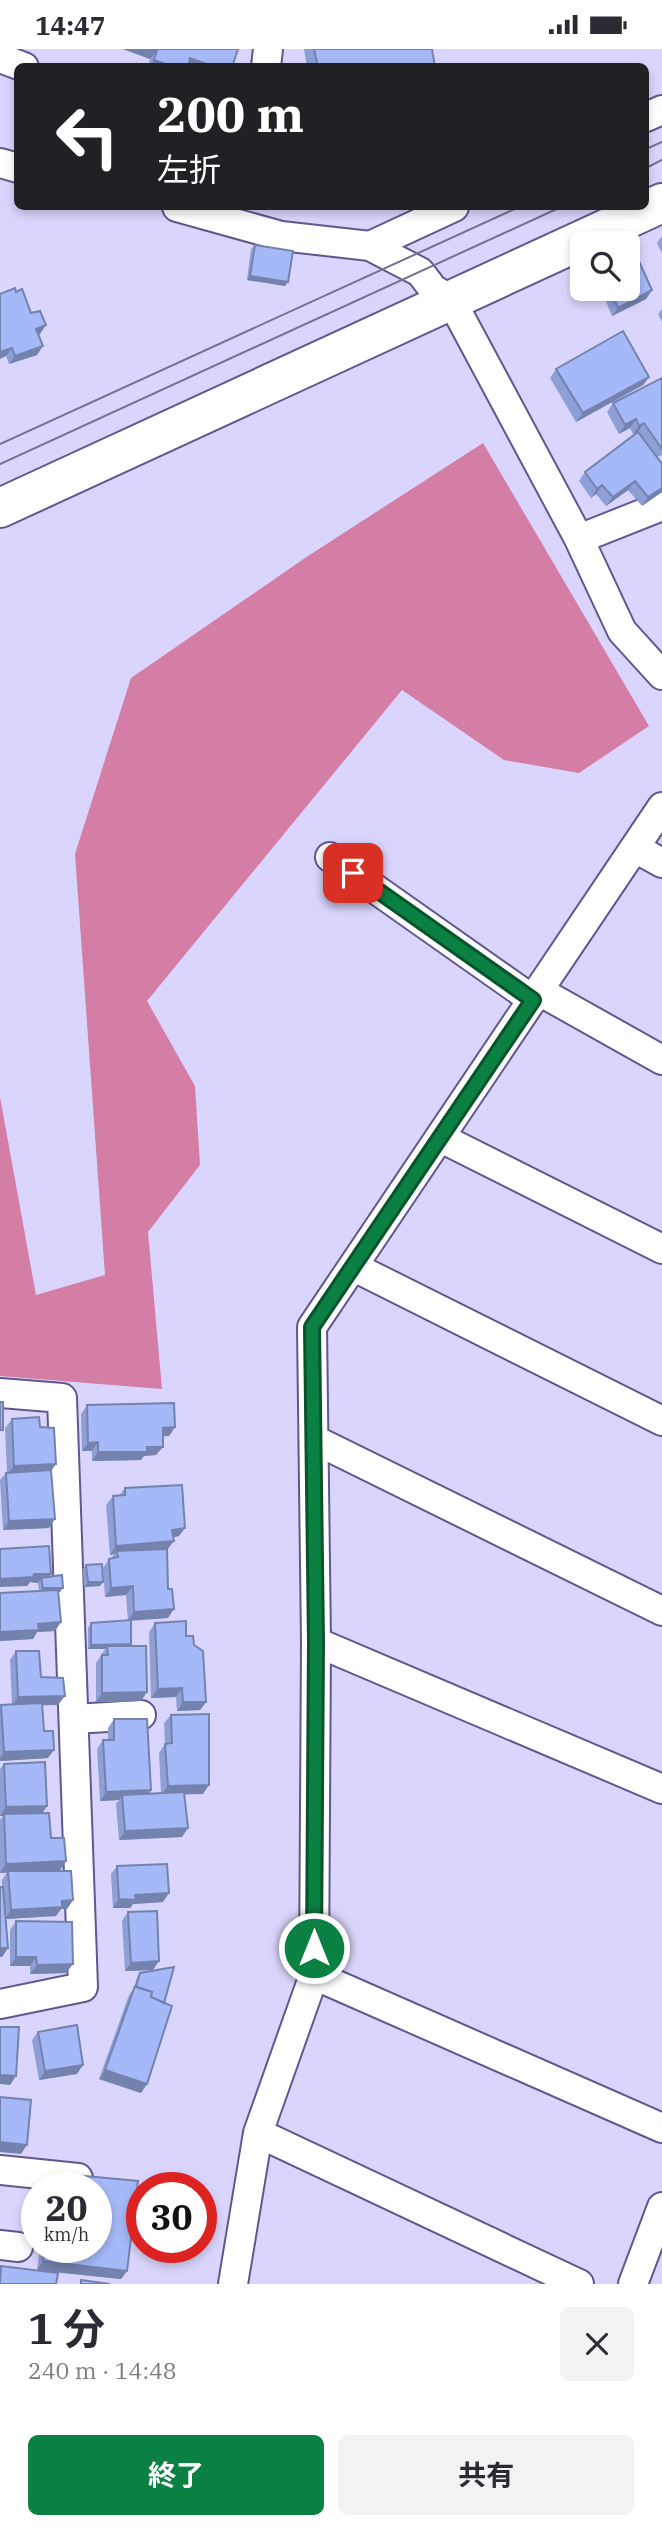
<!DOCTYPE html>
<html lang="ja">
<meta charset="utf-8">
<style>
body{margin:0;font-family:"IBM Plex Serif","Noto Sans JP",serif;background:#f2f2f3;color:#2b2b33;height:100vh;display:flex;flex-direction:column;font-size:26px;white-space:nowrap}
*{box-sizing:border-box;margin:0}
p{font-size:23px;color:#7c7c81}
.icon{flex:none;width:38px;height:38px;fill:none;stroke:currentColor;stroke-width:2;stroke-linecap:round;stroke-linejoin:round}
.map{position:relative;height:2235px;overflow:hidden}
.sheet{display:flex;flex-direction:column;background:#fff;flex:1}
.sheet>*{flex:none}
.top-card{position:absolute;left:14px;top:14px;width:635px;height:147px;border-radius:10px;box-shadow:0 4px 10px #0003;background:#202124;color:#fff;overflow:hidden}
.tools{position:absolute;left:570px;top:182px;display:grid;gap:14px}
.tools a{display:grid;place-items:center;width:70px;height:70px;border-radius:10px;background:#fff;box-shadow:0 4px 10px #0003;font-size:35px}
.speed{position:absolute;left:21px;top:2123px;display:flex;gap:14px;font-size:35px;font-weight:700;text-align:center}
.speed>*{display:grid;place-content:center;width:91px;height:91px;border-radius:50%;background:#fff;box-shadow:0 4px 10px #0003;line-height:1}
.speed small{font-size:18px;font-weight:400}
.speed .limit{border:10px solid #d22;background:#fff;color:#111}
.pin{position:absolute;display:grid;place-items:center;width:60px;height:60px;color:#fff;margin:-30px;border-radius:14px;box-shadow:0 4px 10px #0006}
.me{position:absolute;width:77px;margin:-38px;rotate:0deg;stroke-linejoin:round;filter:drop-shadow(0 0 5px #0008)}
.turn{display:flex;align-items:center;gap:24px;height:147px;padding:0 28px;font-size:32px}
.turn .icon{width:91px;height:91px;stroke-width:2.5}
.turn b{display:block;font-size:49px;line-height:60px}
.round{display:grid;place-items:center;flex:none;width:74px;height:74px;border-radius:10px;background:#f2f2f3}
.summary{display:flex;align-items:center;justify-content:space-between;height:119px;padding:0 28px}
h1{font-size:42px;font-weight:700;line-height:52px}
.button{display:flex;gap:14px;margin-top:auto;padding:14px 28px}
.button a{flex:1;height:80px;border-radius:10px;background:#0b8043;color:#fff;font-size:28px;font-weight:700;line-height:80px;text-align:center}
.button a+a{background:#f2f2f3;color:#2b2b33}
.status{display:flex;justify-content:space-between;align-items:center;height:49px;padding:0 35px;background:#fff;direction:ltr}
.status svg{height:19px;fill:currentColor}
.map>svg:first-child{display:block}
.forest{fill:#d47da5}
.lines{fill:none;stroke-linecap:round;stroke-linejoin:round}
.street-casing{stroke:#61578f;stroke-width:32}
.secondary-casing{stroke:#61578f;stroke-width:42}
.street{stroke:#fff;stroke-width:28}
.secondary{stroke:#fff;stroke-width:38}
.tram{stroke:#75708f;stroke-width:2}
.wall{fill:#8e9fd6}
.shaded-wall{fill:#7482ae}
.building{fill:#a5b9f9;stroke:#7482ae;stroke-width:2}
.route-casing{stroke:#07532c;stroke-width:18}
.route{stroke:#0b8043;stroke-width:12}
</style>
<div class="status"><b>14:47</b><svg viewBox="0 0 49 12"><path d="M0 12V9h3v3zM5 12V6h3v6zM10 12V3h3v9zM15 12V0h3v12zM26 1h20v11H26zM47 4h2v5h-2z"/></svg></div>
<div class="map">
<svg width="662" height="2235" viewBox="0 0 662 2235">
<rect width="100%" height="100%" fill="#dad5fc"/>
<path class="forest" d="M483,394L649,677L579,724L504,711L402,641L147,952L195,1037L200,1116L148,1183L162,1340L0,1327V1048L36,1246L105,1226L75,805L131,629L305,509Z"/>
<g class="lines">
<g class="street-casing">
<path id="street" d="M0,9L24,18
M266,18L268,0
M646,68L662,61
M0,114L18,119
M177,158L281,187L370,197L420,223L433,240L451,251L579,490L622,582L662,626
M370,197L454,158
M579,490L662,457
M635,799L662,814
M330,808L533,951
M539,942L662,1011
M441,1089L662,1200
M354,1218L662,1372
M0,1344L62,1349L83,1938L0,1955
M315,1391L662,1562
M316,1593L662,1740
M74,1670L141,1666
M314,1926L662,2079
M258,2084L579,2235
M0,2121L78,2129
M0,2196L18,2198
M233,2235L258,2084L314,1926L316,1593L312,1278L662,758
M633,2235L662,2158"/>
</g>
<g class="secondary-casing">
<path id="secondary" d="M0,459L662,154"/>
</g>
<use href="#street" class="street"/>
<use href="#secondary" class="secondary"/>
<path class="tram" d="M646,100L662,93
M646,119L662,111
M0,395L519,158
M0,415L561,158"/>
</g>
<path class="wall" d="M123,0H238L232,18H148L150,10Z
M304,0H432L435,18H307Z
M662,187V204L657,194Z
M255,196L285,237L247,231L251,200Z
M601,240H628L652,241L646,250L612,267Z
M16,243L31,264L46,276L38,285L37,306L9,315L6,307Z
M662,260V273L658,265Z
M556,320L649,328L643,336L576,373L550,329Z
M662,329V406L657,408L662,415V443L642,457L628,441L606,457L596,445L591,449L579,432L585,423L638,383L633,385L630,379L619,385L607,363L613,354Z
M87,1356L175,1378L169,1387H163L156,1406L144,1407L141,1411L92,1412V1402H82L81,1365Z
M12,1370L40,1378L56,1415L51,1422L49,1479L3,1481L0,1431L6,1424L7,1423L5,1379Z
M125,1439L179,1487L173,1488L167,1501L168,1569L131,1571V1595L130,1597L141,1652L96,1653V1614L105,1600H88V1579L91,1574L128,1572L126,1546L105,1548L103,1519L109,1510H111L114,1505L110,1506L106,1456L113,1447H119Z
M0,1500L50,1528L60,1543H59L55,1582L37,1583L33,1590L0,1592V1544L39,1542L38,1534L30,1533L27,1537Z
M86,1516L100,1537L84,1538L83,1520Z
M155,1574L186,1587L194,1596L206,1653L200,1661L177,1662L176,1648L151,1649L149,1583Z
M16,1602L41,1628L58,1656H42L44,1682L48,1709L0,1712V1658L1,1656L12,1655L10,1611Z
M171,1666L203,1745H184L182,1788L119,1791L116,1755L119,1751L100,1752L97,1700L103,1691H108V1679L114,1670L151,1741L149,1745L161,1744L159,1704L165,1695L164,1674Z
M4,1715L47,1757L42,1764L51,1789L66,1812L60,1821L30,1822L73,1851L67,1860H61L56,1867L6,1870L8,1899L2,1908H0V1838H2V1831L7,1823L0,1824V1771L3,1767H0V1720Z
M117,1817L163,1853L133,1855L130,1859H113L111,1825Z
M128,1863L153,1921L125,1922L122,1872Z
M16,1872L66,1924L30,1925V1917H10V1881Z
M140,1924L141,2044L99,2030L129,1946L134,1939L137,1928Z
M38,1983L77,2025L39,2031L32,1991Z
M74,2126L138,2132L127,2222L121,2230L41,2222L58,2224L56,2235H0L1,2217L37,2221L40,2198H96V2138H67L68,2135Z"/>
<path class="shaded-wall" d="M123,0H154L157,1L150,10Z
M190,9L215,18H185Z
M154,11L174,18H149Z
M250,227L288,233L285,237L247,231Z
M652,241L646,250L612,267L618,259Z
M46,276L40,285L30,289L36,280Z
M43,297L37,306L9,315L15,307Z
M12,299L6,307L0,310V303Z
M649,328L643,336L576,373L583,364Z
M636,370L630,379L619,385L625,376Z
M644,374L638,383L633,385L639,377Z
M635,432L628,441L606,457L613,448Z
M602,436L596,445L591,449L597,440Z
M662,439V443L642,457L648,448Z
M175,1378L169,1387L157,1388L163,1379Z
M98,1393L92,1402H82L88,1394Z
M147,1398H163L156,1406L144,1407L141,1411L92,1412L98,1403Z
M56,1415L50,1423L7,1426L14,1417Z
M55,1470L49,1479L3,1481L9,1472Z
M185,1479L179,1487L166,1490L172,1481Z
M174,1492L167,1501L117,1502L114,1505L110,1506L116,1497Z
M34,1525H51L45,1534L41,1529L38,1534L30,1533L27,1537L0,1538V1530Z
M88,1533H103L100,1537L84,1538Z
M133,1537L126,1546L105,1548L111,1539Z
M43,1539H63L60,1543L40,1544Z
M174,1560L168,1569L128,1572L134,1563Z
M61,1573L55,1582L37,1583L33,1590L0,1592V1583L38,1575Z
M131,1595L128,1600L107,1597L105,1600H88L91,1596Z
M182,1639L176,1648L151,1649L158,1640Z
M147,1643L141,1652L96,1653L102,1644Z
M65,1647L58,1656L12,1657L18,1648Z
M183,1653H206L200,1661L177,1662Z
M54,1701L48,1709L0,1712V1709L4,1703Z
M209,1736L203,1745L161,1746L168,1737Z
M151,1741L145,1749L122,1746L119,1751L100,1752L106,1743Z
M47,1757L41,1766L0,1767L6,1758Z
M188,1779L182,1788L119,1791L125,1782Z
M66,1812L60,1821L0,1824L6,1815Z
M169,1844L163,1853L133,1855L130,1859H113L119,1850L135,1846Z
M73,1851L67,1860H61L56,1867L5,1870L11,1861L62,1852Z
M0,1899H8L2,1908H0Z
M16,1908H36L30,1917H10Z
M159,1912L153,1921L125,1922L131,1914Z
M73,1915L66,1924L30,1925L37,1916Z
M83,2016L77,2025L39,2031L45,2022Z
M105,2021L147,2035L141,2044L99,2030Z
M0,2026L16,2027L10,2036L0,2035Z
M0,2093L27,2096L21,2105L0,2103Z
M43,2212L127,2222L121,2230L37,2221Z"/>
<path class="building" d="M154,0H238L232,18H215L190,9L188,18H174L154,11L157,1Z
M314,0H432L435,18H318Z
M255,196L293,202L288,233L250,227Z
M633,199L652,241L618,259L610,240H628V201Z
M15,239L16,243L22,240L31,264L40,262L46,276L36,280L43,297L15,307L12,299L0,303V245Z
M623,282L649,328L583,364L556,320Z
M662,329V400L644,374L639,377L636,370L625,376L613,354Z
M638,383L662,415V439L648,448L635,432L613,448L602,436L597,440L585,423Z
M0,1353H3V1381H0Z
M174,1354L175,1378L163,1379V1398H147V1403H98V1393L88,1394L87,1356Z
M39,1368L40,1378L54,1379L56,1415L14,1417L12,1370Z
M51,1421L55,1470L9,1472L6,1424Z
M182,1436L185,1479L172,1481L174,1492L116,1497L113,1447L125,1446V1439Z
M49,1497L51,1525H34L33,1528L0,1530V1500Z
M167,1500L168,1540H172L174,1560L134,1563L133,1537L111,1539L109,1510L118,1508L117,1502Z
M102,1515L103,1533H88L86,1516Z
M62,1526L63,1539H43L41,1529Z
M58,1541L61,1573L38,1575L39,1581L0,1583V1544Z
M131,1571V1595L91,1596V1574Z
M186,1572V1587H193L194,1596L203,1602L206,1653H183L182,1639L158,1640L155,1574Z
M107,1597H146L147,1643L102,1644V1606H108Z
M16,1602H39L41,1628L63,1629L65,1647L18,1648Z
M42,1654L44,1682H53L54,1701L4,1703L1,1656Z
M209,1665V1736L168,1737L165,1695L172,1694L171,1666Z
M114,1670H147L151,1741L106,1743L103,1691H114Z
M45,1713L47,1757L6,1758L4,1715Z
M184,1743L188,1779L125,1782L122,1746Z
M49,1764L51,1789H64L66,1812L6,1815L4,1765Z
M167,1815L169,1844L135,1846L136,1851L119,1850L117,1817Z
M8,1822H71L73,1851L62,1852V1858L11,1861Z
M0,1838H3L8,1899H0Z
M157,1862L159,1912L131,1914L128,1863Z
M16,1872L72,1873L73,1915L37,1916L36,1908H16Z
M174,1918L164,1954L151,1948L152,1943L136,1938L140,1924Z
M135,1937L152,1943L151,1948L172,1957L147,2035L105,2021Z
M77,1976L83,2016L45,2022L38,1983Z
M0,1978H19L16,2027L0,2026Z
M0,2048L31,2051L27,2096L0,2093Z
M74,2126L138,2132L127,2222L43,2212L45,2198H96V2138H73Z
M1,2217L58,2224L56,2235H0Z
M81,2231L110,2235H81Z"/>
<g class="lines">
<g class="route-casing">
<path id="route" d="M314,1899L316,1593L312,1278L533,951L353,824"/>
</g>
<use href="#route" class="route"/>
</g>
</svg>
<div class="tools">
<a><svg class="icon" aria-label="search" viewBox="0 0 24 24"><circle cx="10" cy="10" r="6"/><path d="M15 15l6 6"/></svg></a>
</div>
<div class="speed"><div>20<small>km/h</small></div><div class="limit">30</div></div>
<div class="pin" style="left:353px;top:824px;background:#d93025"><svg class="icon" aria-label="arrive" viewBox="0 0 24 24"><path d="M6 21V4h12l-3 4 3 4H6"/></svg></div>
<svg class="me" style="left:314px;top:1899px" viewBox="-20 -20 40 40"><circle r="17" fill="#0b8043" stroke="#fff" stroke-width="3"/><path d="M0-11L8 9 0 5-8 9z" fill="#fff"/></svg>
<div class="top-card">
<div class="turn"><svg class="icon" aria-label="left" viewBox="0 0 24 24"><path d="M17 20v-9H6M10 6l-5 5 5 5"/></svg><div><b>200 m</b>左折</div></div>
</div>
</div>
<section class="sheet">
<div class="summary"><div><h1>1 分</h1><p>240 m · 14:48</p></div><a class="round"><svg class="icon" aria-label="close" viewBox="0 0 24 24"><path d="M6 6l12 12M18 6L6 18"/></svg></a></div>
<div class="button"><a>終了</a><a>共有</a></div>
</section>
